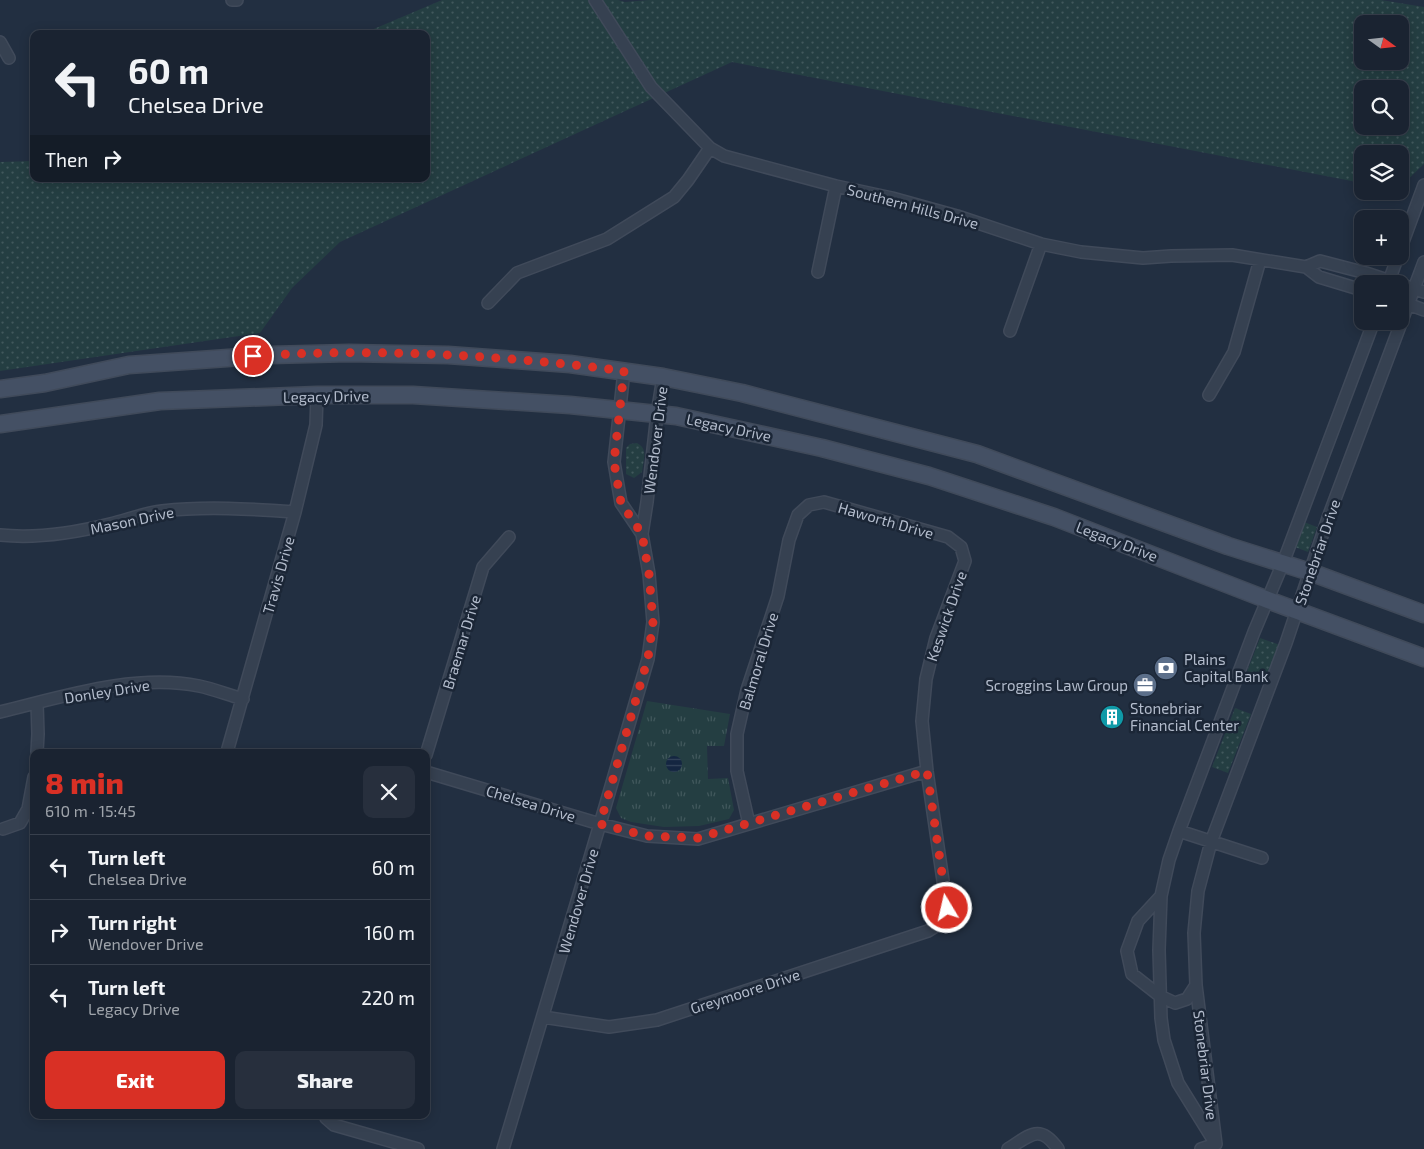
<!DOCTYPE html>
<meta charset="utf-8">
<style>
body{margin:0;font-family:"Exo 2",sans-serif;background:#272f3d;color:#f1f3f6;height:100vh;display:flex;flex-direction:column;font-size:19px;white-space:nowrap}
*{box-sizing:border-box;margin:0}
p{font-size:16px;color:#9fa4ab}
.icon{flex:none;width:28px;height:28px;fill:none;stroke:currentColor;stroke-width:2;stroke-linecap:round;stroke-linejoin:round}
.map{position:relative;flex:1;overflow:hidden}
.panel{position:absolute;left:30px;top:749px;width:400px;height:370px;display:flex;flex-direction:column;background:#1a2331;border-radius:10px;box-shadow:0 2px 12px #0003,0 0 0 1px #38404d}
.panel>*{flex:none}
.guide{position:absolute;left:30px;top:30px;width:400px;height:152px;border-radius:10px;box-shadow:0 2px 12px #0003,0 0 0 1px #38404d;background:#1a2331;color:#f1f3f6;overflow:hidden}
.needle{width:32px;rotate:105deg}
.controls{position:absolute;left:1354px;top:15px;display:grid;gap:10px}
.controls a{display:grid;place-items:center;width:55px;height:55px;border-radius:10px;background:#1a2331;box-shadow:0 2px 12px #0003,0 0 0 1px #38404d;font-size:25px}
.pin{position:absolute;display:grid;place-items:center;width:42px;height:42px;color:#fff;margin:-21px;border:2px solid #fff;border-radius:50%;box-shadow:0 1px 5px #0007}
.me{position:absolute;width:55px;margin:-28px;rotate:351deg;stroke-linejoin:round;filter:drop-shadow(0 0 4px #0008)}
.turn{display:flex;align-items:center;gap:18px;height:105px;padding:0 15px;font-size:22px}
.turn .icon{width:65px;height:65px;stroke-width:2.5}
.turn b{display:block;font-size:35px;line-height:42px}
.then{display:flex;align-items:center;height:48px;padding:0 15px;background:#0003;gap:10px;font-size:19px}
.round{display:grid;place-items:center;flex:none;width:52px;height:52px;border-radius:10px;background:#272f3d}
.headline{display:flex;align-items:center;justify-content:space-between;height:85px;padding:0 15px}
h1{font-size:30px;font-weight:800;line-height:38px;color:#d93025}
.action{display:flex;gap:10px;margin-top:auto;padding:10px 15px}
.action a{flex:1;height:58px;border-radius:10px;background:#d93025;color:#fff;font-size:20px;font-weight:800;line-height:58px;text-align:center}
.action a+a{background:#272f3d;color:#f1f3f6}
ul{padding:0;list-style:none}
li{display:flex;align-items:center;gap:15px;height:65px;padding:0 15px;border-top:1px solid #38404d}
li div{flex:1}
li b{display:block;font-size:19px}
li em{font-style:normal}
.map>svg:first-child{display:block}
.grass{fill:url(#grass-dots);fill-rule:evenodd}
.park{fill:url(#park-tufts)}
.water{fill:url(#water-rules)}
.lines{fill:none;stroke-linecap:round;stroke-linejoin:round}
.minor-casing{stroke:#404a5a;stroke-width:14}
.secondary-casing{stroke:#404a5a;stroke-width:19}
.minor{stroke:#364151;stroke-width:11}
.secondary{stroke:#445064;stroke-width:16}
.route{stroke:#d93025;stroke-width:9;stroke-dasharray:0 16.2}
.labels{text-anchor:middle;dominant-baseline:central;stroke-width:5;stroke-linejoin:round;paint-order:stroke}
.street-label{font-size:15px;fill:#b3bccc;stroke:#1b2636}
.poi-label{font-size:15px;fill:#b3bccc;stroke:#1b2636;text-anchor:start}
</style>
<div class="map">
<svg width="1424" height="1149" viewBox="0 0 1424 1149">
<defs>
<pattern id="grass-dots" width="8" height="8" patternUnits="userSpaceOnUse" patternTransform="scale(1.25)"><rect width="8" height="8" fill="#243e42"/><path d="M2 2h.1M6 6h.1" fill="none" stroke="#41585c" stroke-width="1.8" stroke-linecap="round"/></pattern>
<pattern id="park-tufts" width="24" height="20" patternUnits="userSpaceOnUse" patternTransform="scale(1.25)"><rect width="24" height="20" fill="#243e42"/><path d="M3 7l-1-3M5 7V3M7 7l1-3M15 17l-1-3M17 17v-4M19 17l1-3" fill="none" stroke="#41585c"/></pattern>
<pattern id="water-rules" width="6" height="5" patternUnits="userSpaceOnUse" patternTransform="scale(1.25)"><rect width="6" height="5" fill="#142641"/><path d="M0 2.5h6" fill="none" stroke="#34445b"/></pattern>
</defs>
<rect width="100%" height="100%" fill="#222f41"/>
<path class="grass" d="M442,0H618L625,2L649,0H1381L1424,7V164L1400,187V154H1362V183L732,62L340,242L292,288L260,333L0,371V162L34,161V179H426V34H362ZM1362,24H1400V61H1362ZM1362,89H1400V126H1362Z
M637,443C649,449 643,461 642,472L634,478L626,474V448L630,444Z
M1304,522L1317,527L1308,552L1295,547Z
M1260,638L1280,645L1265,682L1246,674Z
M1235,708L1251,714L1228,773L1212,767Z"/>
<path class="park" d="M647,701L730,714L724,746H707L708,779L728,778L734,810L729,819L699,826L664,827L631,822L621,818L616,808Z"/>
<path class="water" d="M666 764a8 8 0 1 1 16 0a8 8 0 1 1-16 0Z"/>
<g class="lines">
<g class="minor-casing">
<path id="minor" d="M232,0H237
M595,0L651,87L710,148L724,156L836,186L892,198L957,216L1041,244L1081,252L1143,258L1171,256L1232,255L1306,267L1319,277L1362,290
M0,42L9,58
M1400,250L1424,185
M1306,267L1320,261L1366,273L1424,292
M818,272L836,186
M1388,284L1398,256
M1400,301L1424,310
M488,303L517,273L607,239L674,197L688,180L710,148
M1010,331L1041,244
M624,371L614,462L621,503L642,534
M1209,395L1234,352L1260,260
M0,535C37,539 74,533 110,524C127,520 144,513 162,511C206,506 251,509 295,512
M37,703L38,734L37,752
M0,712C62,697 135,673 199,686C214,689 228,695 243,699
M227,752L295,512L316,425L317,395
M426,755L483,567L509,537
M426,772L600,824L647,836L698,839L927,771
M3,829L20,823L28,809L34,777
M1179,831L1262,858
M1161,896L1138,921L1127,951L1132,974L1160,996L1175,1003L1187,999L1196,985
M543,1017L609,1027L657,1020L928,931L941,923L947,908L927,771L922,721L926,679L936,638L965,561L961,547L948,537L824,502L809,505L798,515L789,540L778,596L747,690L737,734V771L749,824
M325,1115L326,1118L334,1125L418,1149
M1214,1141L1178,1083L1164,1040L1161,1018L1159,950L1161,896L1169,860L1179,831L1254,632L1283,563L1374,321
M1216,1144L1196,985L1194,933L1198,891L1211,842L1286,643L1329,515L1424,262
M503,1149L600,824L648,659L653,622L649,574L642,534L647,502L657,414L663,377
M1008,1149C1030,1135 1040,1123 1058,1149
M1201,1149L1216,1144"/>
</g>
<g class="secondary-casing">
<path id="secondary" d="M0,389L45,383L129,365L270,355L349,353L448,355L570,364L663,377L742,393L977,454L1228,546L1310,572L1424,614
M0,424L160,401L317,395H413L570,405L676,416L822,448L929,476L1054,517L1268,600L1424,658"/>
</g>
<use href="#minor" class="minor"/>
<use href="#secondary" class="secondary"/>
</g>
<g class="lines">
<path class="route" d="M253,356C376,348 501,355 624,371L614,462L621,503L642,534L649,574L653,622L648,658L600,824L647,836L698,838L927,771L947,908"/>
</g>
<defs>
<g id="bank-disc" transform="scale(1.25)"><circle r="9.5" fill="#5c6f8a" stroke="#1b2636"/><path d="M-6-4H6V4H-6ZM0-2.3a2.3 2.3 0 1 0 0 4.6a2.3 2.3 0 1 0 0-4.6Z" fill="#fff"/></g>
<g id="office-disc" transform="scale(1.25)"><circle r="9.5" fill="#5c6f8a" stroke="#1b2636"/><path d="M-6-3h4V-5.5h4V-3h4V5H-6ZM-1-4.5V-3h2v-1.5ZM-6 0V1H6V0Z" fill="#fff"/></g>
<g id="building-disc" transform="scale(1.25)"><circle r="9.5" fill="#0f9aa8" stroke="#1b2636"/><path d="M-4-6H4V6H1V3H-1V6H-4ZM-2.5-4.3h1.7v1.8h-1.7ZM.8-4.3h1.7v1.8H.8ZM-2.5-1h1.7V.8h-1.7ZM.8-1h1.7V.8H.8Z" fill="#fff"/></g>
</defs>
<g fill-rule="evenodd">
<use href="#bank-disc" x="1166" y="668"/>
<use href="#office-disc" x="1145" y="685"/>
<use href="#building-disc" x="1112" y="717"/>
</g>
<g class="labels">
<g class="street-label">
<text transform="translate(913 206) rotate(15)">Southern Hills Drive</text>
<text transform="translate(326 396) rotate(-1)">Legacy Drive</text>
<text transform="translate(729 427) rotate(12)">Legacy Drive</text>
<text transform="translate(655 440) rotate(-83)">Wendover Drive</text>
<text transform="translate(132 520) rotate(-12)">Mason Drive</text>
<text transform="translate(886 520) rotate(16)">Haworth Drive</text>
<text transform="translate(1117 541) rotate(21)">Legacy Drive</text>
<text transform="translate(1317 552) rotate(-71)">Stonebriar Drive</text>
<text transform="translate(278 575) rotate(-74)">Travis Drive</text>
<text transform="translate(946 616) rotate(-71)">Keswick Drive</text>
<text transform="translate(461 642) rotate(-73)">Braemar Drive</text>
<text transform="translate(758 661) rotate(-73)">Balmoral Drive</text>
<text transform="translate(107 691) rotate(-9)">Donley Drive</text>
<text transform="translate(531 803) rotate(17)">Chelsea Drive</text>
<text transform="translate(578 901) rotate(-74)">Wendover Drive</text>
<text transform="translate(745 991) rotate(-18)">Greymoore Drive</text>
<text transform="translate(1206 1065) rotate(83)">Stonebriar Drive</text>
</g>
<g class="poi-label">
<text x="1184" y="659">Plains<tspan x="1184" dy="17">Capital Bank</tspan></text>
<text x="1128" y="685" text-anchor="end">Scroggins Law Group</text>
<text x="1130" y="708">Stonebriar<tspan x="1130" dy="17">Financial Center</tspan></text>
</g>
</g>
</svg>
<div class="controls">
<a><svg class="needle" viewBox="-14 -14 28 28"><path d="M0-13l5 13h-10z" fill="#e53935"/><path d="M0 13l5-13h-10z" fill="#9fa4ab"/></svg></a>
<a><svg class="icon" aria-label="search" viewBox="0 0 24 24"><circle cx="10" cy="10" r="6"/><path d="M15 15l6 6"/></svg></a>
<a><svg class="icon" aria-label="layers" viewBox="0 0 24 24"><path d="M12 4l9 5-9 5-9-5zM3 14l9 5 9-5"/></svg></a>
<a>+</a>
<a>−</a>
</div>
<div class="pin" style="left:253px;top:356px;background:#d93025"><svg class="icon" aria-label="arrive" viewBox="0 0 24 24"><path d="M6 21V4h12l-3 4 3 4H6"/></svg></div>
<svg class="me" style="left:947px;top:908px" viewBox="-20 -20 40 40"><circle r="17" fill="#d93025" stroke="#fff" stroke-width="3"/><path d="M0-11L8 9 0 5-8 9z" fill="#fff"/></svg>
<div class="guide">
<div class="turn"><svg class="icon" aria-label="left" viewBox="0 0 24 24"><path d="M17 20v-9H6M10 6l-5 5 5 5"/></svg><div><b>60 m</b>Chelsea Drive</div></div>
<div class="then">Then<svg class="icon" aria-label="right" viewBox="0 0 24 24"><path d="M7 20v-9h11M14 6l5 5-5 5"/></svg></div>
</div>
<section class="panel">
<div class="headline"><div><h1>8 min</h1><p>610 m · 15:45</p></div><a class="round"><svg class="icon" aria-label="close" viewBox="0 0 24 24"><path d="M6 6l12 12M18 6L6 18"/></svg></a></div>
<ul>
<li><svg class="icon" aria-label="left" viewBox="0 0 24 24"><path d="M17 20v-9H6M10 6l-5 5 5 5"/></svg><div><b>Turn left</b><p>Chelsea Drive</p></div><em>60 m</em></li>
<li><svg class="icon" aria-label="right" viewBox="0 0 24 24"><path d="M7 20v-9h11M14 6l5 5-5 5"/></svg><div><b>Turn right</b><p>Wendover Drive</p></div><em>160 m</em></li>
<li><svg class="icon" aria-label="left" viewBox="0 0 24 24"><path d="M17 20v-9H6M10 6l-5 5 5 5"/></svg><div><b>Turn left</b><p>Legacy Drive</p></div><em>220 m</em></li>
</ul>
<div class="action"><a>Exit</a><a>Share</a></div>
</section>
</div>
